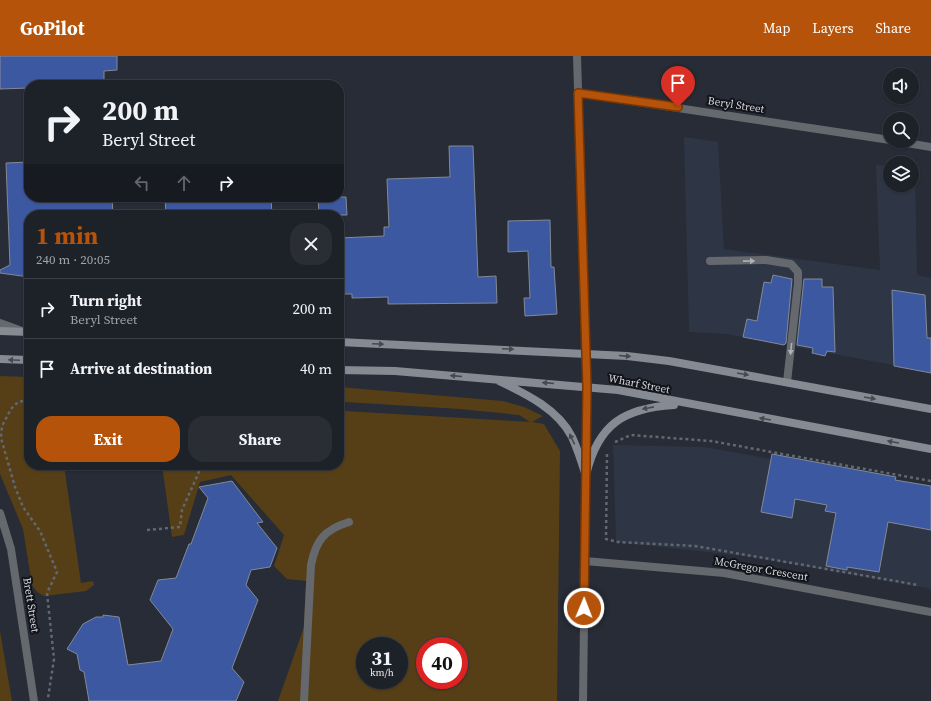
<!DOCTYPE html>
<meta charset="utf-8">
<style>
body{margin:0;font-family:"Source Serif 4",serif;background:#2a2e34;color:#f1f3f6;height:100vh;display:flex;flex-direction:column;font-size:15px;white-space:nowrap}
*{box-sizing:border-box;margin:0}
p{font-size:13px;color:#a0a3a8}
.icon{flex:none;width:22px;height:22px;fill:none;stroke:currentColor;stroke-width:2;stroke-linecap:round;stroke-linejoin:round}
.map{position:relative;flex:1;overflow:hidden}
.drawer{position:absolute;left:24px;top:154px;width:320px;height:260px;display:flex;flex-direction:column;background:#1d2128;border-radius:16px;box-shadow:0 1px 3px #0004,0 0 0 1px #3b3e45}
.drawer>*{flex:none}
.top-card{position:absolute;left:24px;top:24px;width:320px;height:122px;border-radius:16px;box-shadow:0 1px 3px #0004,0 0 0 1px #3b3e45;background:#1d2128;color:#f1f3f6;overflow:hidden}
.controls{position:absolute;left:883px;top:12px;display:grid;gap:8px}
.controls a{display:grid;place-items:center;width:36px;height:36px;border-radius:50%;background:#1d2128;box-shadow:0 1px 3px #0004,0 0 0 1px #3b3e45;font-size:20px}
.speed{position:absolute;left:356px;top:581px;display:flex;gap:8px;font-size:20px;font-weight:700;text-align:center}
.speed>*{display:grid;place-content:center;width:52px;height:52px;border-radius:50%;background:#1d2128;box-shadow:0 1px 3px #0004,0 0 0 1px #3b3e45;line-height:1}
.speed small{font-size:10px;font-weight:400}
.speed .limit{border:6px solid #d22;background:#fff;color:#111}
.pin{position:absolute;display:grid;place-items:center;width:34px;height:34px;color:#fff;margin:-41px -17px;border-radius:50% 50% 50% 0;rotate:-45deg;box-shadow:0 0 4px #0007}
.pin .icon{rotate:45deg}
.me{position:absolute;width:44px;margin:-22px;rotate:1deg;stroke-linejoin:round;filter:drop-shadow(0 0 3px #0008)}
.turn{display:flex;align-items:center;gap:14px;height:84px;padding:0 12px;font-size:18px}
.turn .icon{width:52px;height:52px;stroke-width:2.5}
.turn b{display:block;font-size:28px;line-height:34px}
.lanes{display:flex;align-items:center;height:38px;padding:0 12px;background:#0003;justify-content:center;gap:20px;direction:ltr}
.lanes .off{opacity:.35}
.round{display:grid;place-items:center;flex:none;width:42px;height:42px;border-radius:16px;background:#2a2e34}
.head{display:flex;align-items:center;justify-content:space-between;height:68px;padding:0 12px}
h1{font-size:24px;font-weight:700;line-height:30px;color:#b45309}
.cta{display:flex;gap:8px;margin-top:auto;padding:8px 12px}
.cta a{flex:1;height:46px;border-radius:16px;background:#b45309;color:#fff;font-size:16px;font-weight:700;line-height:46px;text-align:center}
.cta a+a{background:#2a2e34;color:#f1f3f6}
ul{padding:0;list-style:none}
li{display:flex;align-items:center;gap:12px;height:60px;padding:0 12px;border-top:1px solid #3b3e45}
li div{flex:1}
li b{display:block;font-size:15px}
li em{font-style:normal}
header{display:flex;align-items:center;gap:24px;box-sizing:border-box;height:56px;padding:0 20px;background:#b45309;color:#fff}
header strong{font-size:19px}
nav{display:flex;gap:22px;margin-inline-start:auto;font-size:14px}
.map>svg:first-child{display:block}
.built{fill:#2e3545}
.green{fill:#563f16;fill-rule:evenodd}
.building{fill:#3c58a0;stroke:#838995}
.lines{fill:none;stroke-linecap:round;stroke-linejoin:round}
.path{stroke:#636770;stroke-width:2.5;stroke-dasharray:3 3;stroke-linecap:butt}
.service{stroke:#65686d;stroke-width:8}
.minor{stroke:#65686d;stroke-width:8}
.tertiary{stroke:#65686d;stroke-width:8}
.secondary{stroke:#868a92;stroke-width:8}
.oneway{fill:#aeb1b7}
.oneway2{fill:#46494f}
.route-casing{stroke:#753606;stroke-width:10}
.route{stroke:#b45309;stroke-width:7}
.labels{text-anchor:middle;dominant-baseline:central;stroke-width:4;stroke-linejoin:round;paint-order:stroke}
.street-label{font-size:11px;fill:#d5d8df;stroke:#121419}
</style>
<header>
<strong>GoPilot</strong>
<nav><a>Map</a><a>Layers</a><a>Share</a></nav>
</header>
<div class="map">
<svg width="931" height="645" viewBox="0 0 931 645">
<rect width="100%" height="100%" fill="#272c36"/>
<path class="built" d="M684,81L718,86L724,193L880,214L876,109L890,110V129H912V113L915,114L917,219L931,222V316L726,278L689,276Z
M613,389L704,391L931,431V533L752,501L616,486Z"/>
<path class="green" d="M0,320L29,321V409H64L81,527L93,525L94,529L86,535L44,540L37,536L32,529L23,473L0,418Z
M339,331L503,345L524,351L543,360L532,366L544,368L560,395L557,645H278L304,571L306,525L287,523L274,510L284,479L231,419L200,426L184,479L172,481L162,409H339ZM345,346L460,353L519,359L530,366L345,355ZM365,590H399V624H365ZM425,590H459V624H425Z
M0,575L12,645H0Z"/>
<path class="building" d="M0,0H117V14L104,15V29H29V32L0,33Z
M449,90H473L478,221L496,220L497,247L388,248V241L352,242V238H339V182L384,180V171H389L387,123L450,121Z
M29,106V141H112L113,159H29V221L0,217V214L10,209L6,107Z
M165,141H190V146L243,144L242,141H271L272,159H166Z
M318,141H346L347,159H319Z
M550,164L551,211H554L557,258L525,260L524,242H530L528,195L508,196V165Z
M773,219L792,223L786,287L784,289L743,281L747,263L757,265L764,226L771,227Z
M804,223H822V231H833L835,296L827,295L825,300L812,297L813,292L797,289Z
M892,234L925,239L927,282H931V317L894,310Z
M772,398L896,421L895,424L931,430V474L888,466L879,516L847,511V514L826,510L836,457L825,455L827,449L795,443L792,462L761,456Z
M232,425L263,466L257,467L277,492L270,511L251,514L246,529L258,544L232,612L244,626L236,645H89L84,616L80,614L77,598L67,593L83,568L96,561H103V559L119,561L128,609L161,605L173,573L150,544L158,524L176,522L189,488H191L208,442L199,431Z"/>
<g class="lines">
<path class="path" d="M29,344L18,346L11,353L2,370L1,382L15,431L23,451L40,475L57,516L47,537L54,603L48,642
M615,386L631,379L711,385L931,425
M607,398L606,483L618,486L695,490L918,529
M147,474L180,471L182,454L202,409"/>
<path class="service" d="M710,205L766,204L791,208L798,216V227L787,326
M304,645L311,509C316,484 324,474 349,466"/>
<path class="minor" d="M578,37L890,84
M895,85L931,91
M0,267L22,275
M0,457L11,493L34,645
M585,505L724,517L931,556"/>
<path class="tertiary" d="M577,0L587,331L583,645"/>
<path class="secondary" d="M0,275L29,276
M339,286L627,300L669,305L931,353
M0,303L29,304
M339,314L395,315L618,334L931,393
M499,325C526,338 558,353 572,381C578,394 582,407 586,420
M586,419C598,368 624,352 674,349"/>
</g>
<defs><path id="oneway-solid" d="M-6-.8H1V-3.2L6.5 0L1 3.2V.8H-6Z"/></defs>
<g class="oneway">
<use href="#oneway-solid" transform="translate(749 205) rotate(-1)"/>
<use href="#oneway-solid" transform="translate(791 293) rotate(96)"/>
</g>
<g class="oneway2">
<use href="#oneway-solid" transform="translate(378 288) rotate(3)"/>
<use href="#oneway-solid" transform="translate(508 293) rotate(2)"/>
<use href="#oneway-solid" transform="translate(625 300) rotate(5)"/>
<use href="#oneway-solid" transform="translate(14 304) rotate(-178)"/>
<use href="#oneway-solid" transform="translate(743 318) rotate(10)"/>
<use href="#oneway-solid" transform="translate(456 320) rotate(-175)"/>
<use href="#oneway-solid" transform="translate(548 327) rotate(-175)"/>
<use href="#oneway-solid" transform="translate(870 342) rotate(10)"/>
<use href="#oneway-solid" transform="translate(648 352) rotate(169)"/>
<use href="#oneway-solid" transform="translate(765 363) rotate(-170)"/>
<use href="#oneway-solid" transform="translate(572 383) rotate(-116)"/>
<use href="#oneway-solid" transform="translate(893 386) rotate(-170)"/>
</g>
<g class="lines">
<g class="route-casing">
<path id="route" d="M584,552L587,331L578,37L678,51"/>
</g>
<use href="#route" class="route"/>
</g>
<g class="labels">
<g class="street-label">
<text transform="translate(736 49) rotate(9)">Beryl Street</text>
<text transform="translate(639 328) rotate(11)">Wharf Street</text>
<text transform="translate(761 513) rotate(10)">McGregor Crescent</text>
<text transform="translate(31 549) rotate(81)">Brett Street</text>
</g>
</g>
</svg>
<div class="controls">
<a><svg class="icon" aria-label="sound" viewBox="0 0 24 24"><path d="M4 9h4l5-4v14l-5-4H4zM17 9q2 3 0 6"/></svg></a>
<a><svg class="icon" aria-label="search" viewBox="0 0 24 24"><circle cx="10" cy="10" r="6"/><path d="M15 15l6 6"/></svg></a>
<a><svg class="icon" aria-label="layers" viewBox="0 0 24 24"><path d="M12 4l9 5-9 5-9-5zM3 14l9 5 9-5"/></svg></a>
</div>
<div class="speed"><div>31<small>km/h</small></div><div class="limit">40</div></div>
<div class="pin" style="left:678px;top:51px;background:#d93025"><svg class="icon" aria-label="arrive" viewBox="0 0 24 24"><path d="M6 21V4h12l-3 4 3 4H6"/></svg></div>
<svg class="me" style="left:584px;top:552px" viewBox="-20 -20 40 40"><circle r="17" fill="#b45309" stroke="#fff" stroke-width="3"/><path d="M0-11L8 9 0 5-8 9z" fill="#fff"/></svg>
<div class="top-card">
<div class="turn"><svg class="icon" aria-label="right" viewBox="0 0 24 24"><path d="M7 20v-9h11M14 6l5 5-5 5"/></svg><div><b>200 m</b>Beryl Street</div></div>
<div class="lanes"><svg class="icon off" aria-label="left" viewBox="0 0 24 24"><path d="M17 20v-9H6M10 6l-5 5 5 5"/></svg><svg class="icon off" aria-label="ahead" viewBox="0 0 24 24"><path d="M12 20V5M6 11l6-6 6 6"/></svg><svg class="icon" aria-label="right" viewBox="0 0 24 24"><path d="M7 20v-9h11M14 6l5 5-5 5"/></svg></div>
</div>
<section class="drawer">
<div class="head"><div><h1>1 min</h1><p>240 m · 20:05</p></div><a class="round"><svg class="icon" aria-label="close" viewBox="0 0 24 24"><path d="M6 6l12 12M18 6L6 18"/></svg></a></div>
<ul>
<li><svg class="icon" aria-label="right" viewBox="0 0 24 24"><path d="M7 20v-9h11M14 6l5 5-5 5"/></svg><div><b>Turn right</b><p>Beryl Street</p></div><em>200 m</em></li>
<li><svg class="icon" aria-label="arrive" viewBox="0 0 24 24"><path d="M6 21V4h12l-3 4 3 4H6"/></svg><div><b>Arrive at destination</b></div><em>40 m</em></li>
</ul>
<div class="cta"><a>Exit</a><a>Share</a></div>
</section>
</div>
